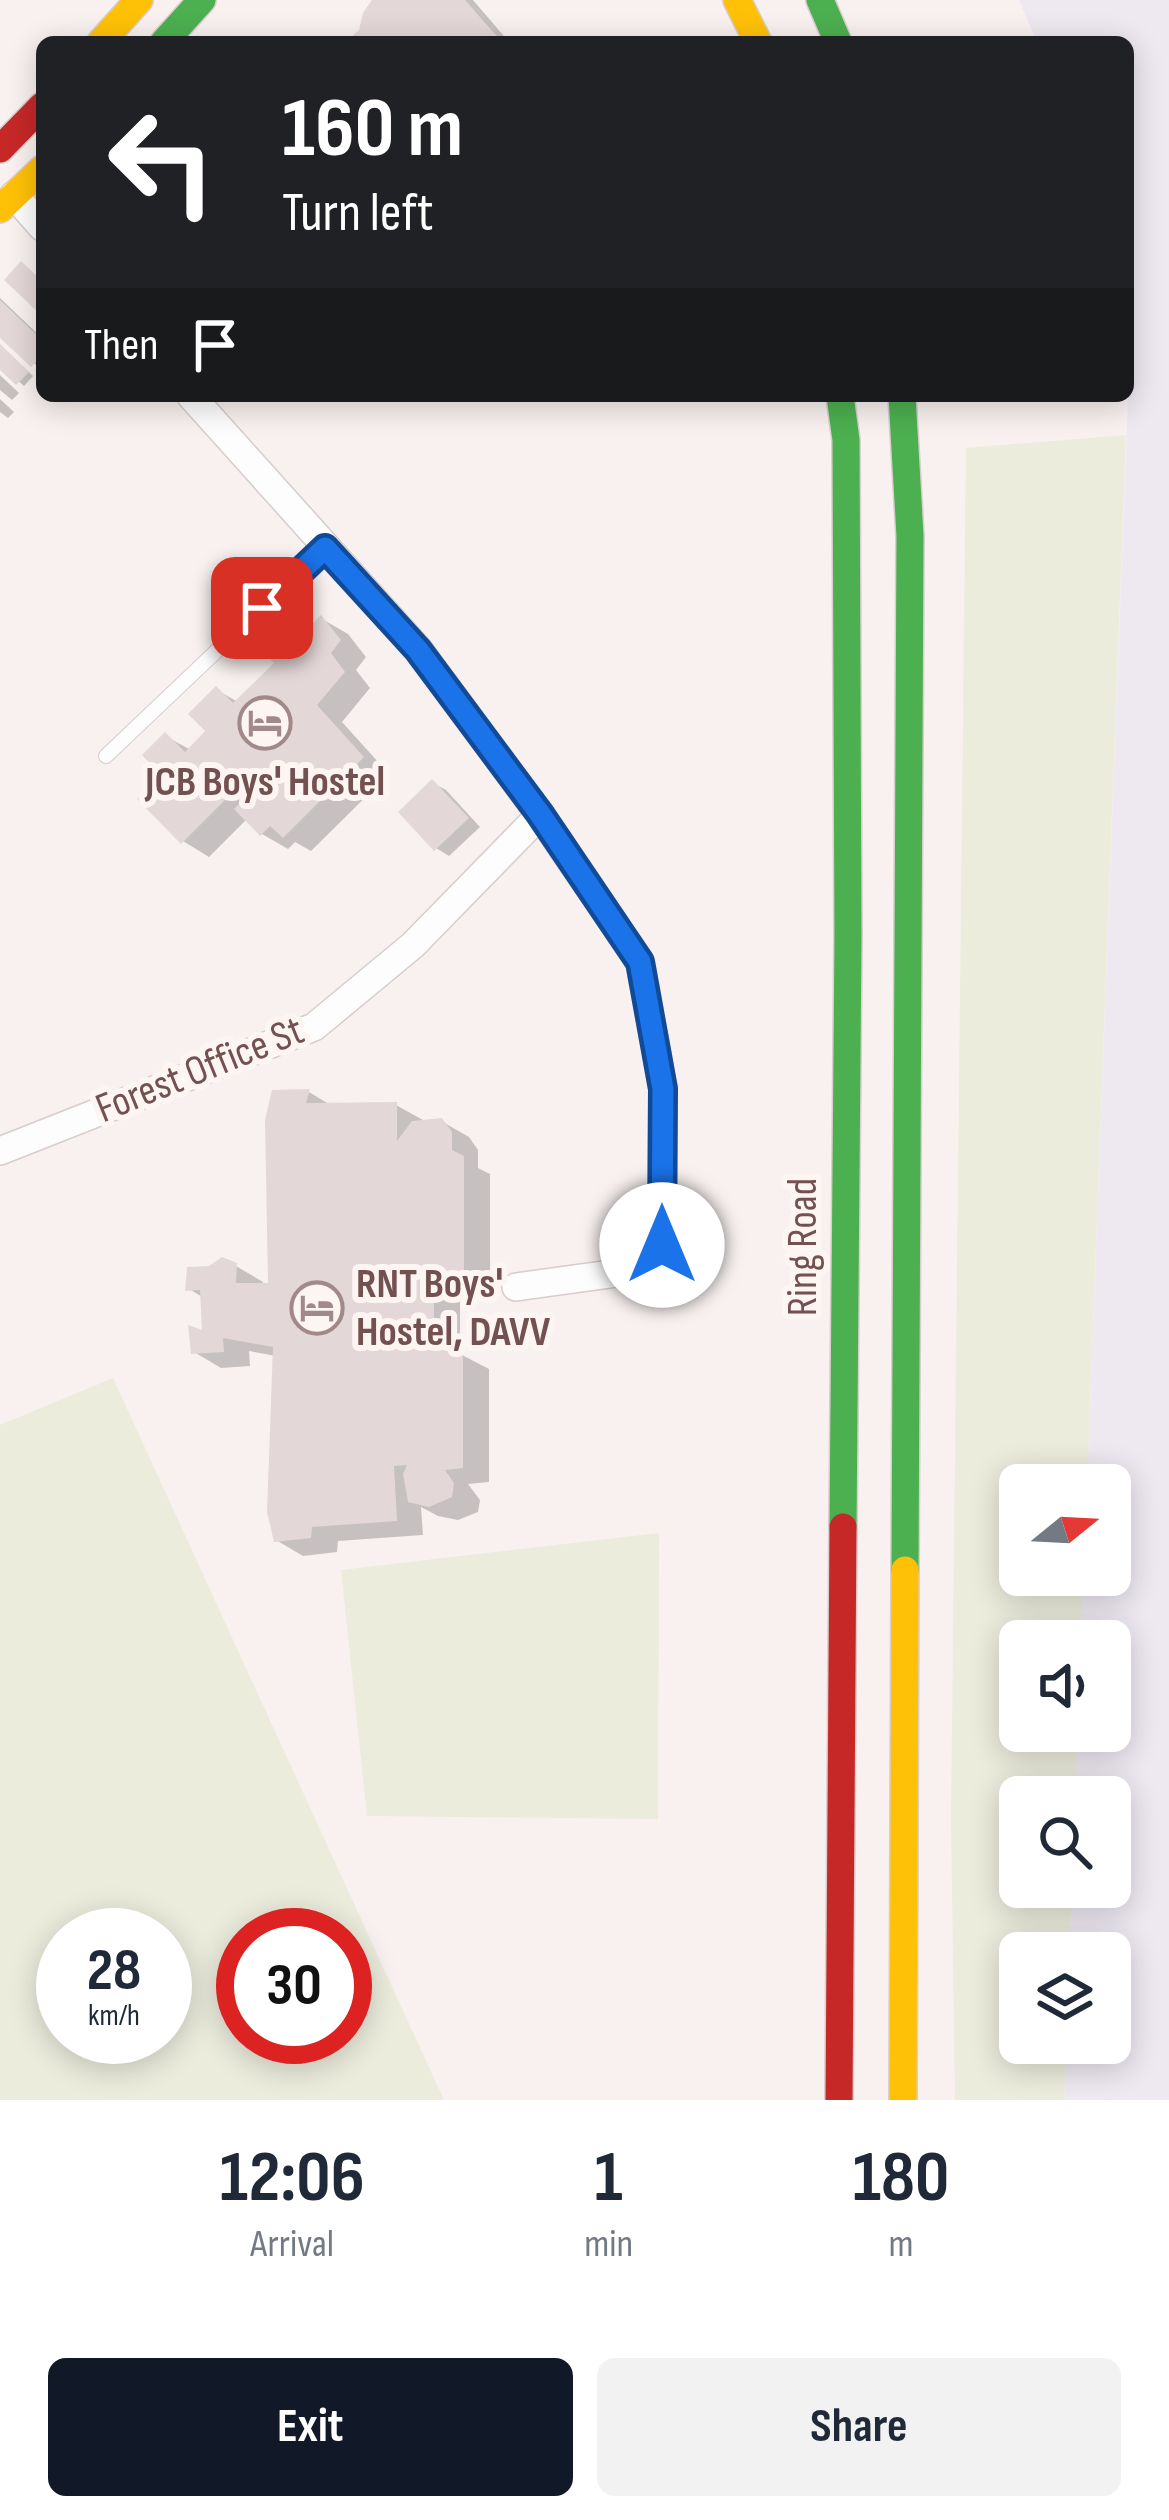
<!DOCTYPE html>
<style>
body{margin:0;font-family:"Sofia Sans Condensed",sans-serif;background:#f2f2f3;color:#1f2937;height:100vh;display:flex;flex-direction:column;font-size:45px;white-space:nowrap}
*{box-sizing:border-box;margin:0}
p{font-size:39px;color:#747a83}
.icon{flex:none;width:66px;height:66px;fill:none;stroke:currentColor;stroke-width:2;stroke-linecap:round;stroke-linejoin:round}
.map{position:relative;height:2100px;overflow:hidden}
.drawer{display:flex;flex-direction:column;background:#fff;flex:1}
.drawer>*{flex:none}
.top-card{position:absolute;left:36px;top:36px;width:1098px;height:366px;border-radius:18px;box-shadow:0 6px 30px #0003;background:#202124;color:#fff;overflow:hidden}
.needle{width:78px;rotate:72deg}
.tools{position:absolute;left:999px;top:1464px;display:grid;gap:24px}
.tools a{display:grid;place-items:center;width:132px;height:132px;border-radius:18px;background:#fff;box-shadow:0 6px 30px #0003;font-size:60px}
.speed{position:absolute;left:36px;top:1908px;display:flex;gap:24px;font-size:60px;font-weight:700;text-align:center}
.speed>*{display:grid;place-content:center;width:156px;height:156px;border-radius:50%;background:#fff;box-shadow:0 6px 30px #0003;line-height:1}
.speed small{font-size:30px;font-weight:400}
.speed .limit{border:18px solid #d22;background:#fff;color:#111}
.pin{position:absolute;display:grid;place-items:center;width:102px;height:102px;color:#fff;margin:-51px;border-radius:24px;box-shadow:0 6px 18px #0006}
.me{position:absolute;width:132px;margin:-66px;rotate:0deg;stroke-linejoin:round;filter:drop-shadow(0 0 9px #0008)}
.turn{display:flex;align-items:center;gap:42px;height:252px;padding:0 48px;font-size:54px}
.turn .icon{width:156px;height:156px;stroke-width:2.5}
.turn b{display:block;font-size:84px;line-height:102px}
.then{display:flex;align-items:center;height:114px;padding:0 48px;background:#0003;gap:24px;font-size:45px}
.eta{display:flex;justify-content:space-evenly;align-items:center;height:204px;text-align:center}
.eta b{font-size:72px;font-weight:700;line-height:84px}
.cta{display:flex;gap:24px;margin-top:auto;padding:24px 48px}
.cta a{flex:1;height:138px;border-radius:18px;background:#111827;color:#fff;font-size:48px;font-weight:700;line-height:138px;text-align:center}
.cta a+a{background:#f2f2f3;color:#1f2937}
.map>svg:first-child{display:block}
.education{fill:#eee9f1}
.green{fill:#ebecdc;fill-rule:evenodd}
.shadow{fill:#0003}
.building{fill:#e4d7d7}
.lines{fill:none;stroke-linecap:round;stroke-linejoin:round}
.lane-casing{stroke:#d6cdcc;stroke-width:16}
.street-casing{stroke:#d6cdcc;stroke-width:30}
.fast-casing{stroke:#d9cdcd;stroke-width:30}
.slow-casing{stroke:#d9cdcd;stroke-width:30}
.jam-casing{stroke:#d9cdcd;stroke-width:30}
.lane{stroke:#fefdfd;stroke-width:14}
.street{stroke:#fefdfd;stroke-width:27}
.fast{stroke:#4caf50;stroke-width:27}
.slow{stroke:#ffc107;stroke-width:27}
.jam{stroke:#c62828;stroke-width:27}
.route-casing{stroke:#114b97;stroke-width:30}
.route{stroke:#1a73e8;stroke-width:21}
.labels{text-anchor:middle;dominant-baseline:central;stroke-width:12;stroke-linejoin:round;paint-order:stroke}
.poi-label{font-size:42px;font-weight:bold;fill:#745151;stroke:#fdf5f2}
.street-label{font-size:42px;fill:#745151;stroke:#fdf5f2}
</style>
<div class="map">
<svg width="1169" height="2100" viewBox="0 0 1169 2100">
<rect width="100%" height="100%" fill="#f8f1f0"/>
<path class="education" d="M1019,0H1169V2100H1064L1066,2043H1110V1953H1069L1072,1887H1110V1797H1075L1078,1731H1110V1641H1081L1083,1575H1110V1485H1087L1133,265L1128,254V42H1037Z"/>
<path class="green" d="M1126,435L1087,1485H1020V1575H1083L1081,1641H1020V1731H1078L1075,1797H1020V1887H1072L1069,1953H1020V2043H1066L1064,2100H955L951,1820L966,448Z
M113,1378L444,2100H0V1425ZM63,1935H165V2037H63ZM243,1935H345V2037H243Z
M659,1533L658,1819L367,1816L341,1570Z"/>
<path class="shadow" d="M375,0H473L509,42H352L362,31Z
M0,298L42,338V370L0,334Z
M0,345L33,376L24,386L0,365Z
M0,375L19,393L12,400L0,390Z
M0,399L14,412L8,418L0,412Z
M322,619L348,634L366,657L356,670L370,688L342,722L389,774L311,851L295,842L288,849L262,834L247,819L209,857L183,841L166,775L165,736L191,750L209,731L217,690L238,702L278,663L275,623L302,639Z
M433,783L446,790L480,827L449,856L436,848Z
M309,1092L332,1106L396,1105L423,1120L441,1121L469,1137L478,1150V1168L490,1174V1286L460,1287V1354L489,1369V1482L468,1484L480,1500L478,1512L458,1520L438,1516L421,1507L423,1535L338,1541L337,1552L303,1556L276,1540V1356L249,1351L250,1366L221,1368L194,1352L205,1334L204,1298L189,1289L236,1266L263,1282V1286H271L274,1093Z"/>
<path class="building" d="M372,0H465L502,42H346L359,30L363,13Z
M21,261L42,281V316L4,280Z
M0,300L42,340V355L31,367L0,338Z
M0,344L29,372L16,385L0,370Z
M321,615L341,640L331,653L345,672L317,705L364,757L283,838L270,826L260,836L234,809L261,782L252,773L181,844L137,799L161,775L142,755L165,732L185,752L205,731L188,714L216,686L233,703L274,663L252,641L274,619L295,641Z
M432,779L469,818L434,851L398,812Z
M310,1089L306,1103L397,1102V1141L412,1121L442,1118L452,1132V1150L464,1156V1272L434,1273V1349L463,1351V1468L445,1470L454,1483L452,1497L429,1507L408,1502L403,1474L407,1465L394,1466L397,1521L312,1527L311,1538L274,1542L267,1512L273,1347L223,1338L224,1352L191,1354L188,1325L202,1330L200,1290L185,1291L187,1267L209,1266L222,1257L237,1263L236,1283H268L265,1120L272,1090Z"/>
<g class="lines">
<g class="lane-casing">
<path id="lane" d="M106,756L325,548"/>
</g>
<g class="street-casing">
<path id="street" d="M14,195L42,227
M191,396L419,650L540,815L640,962L663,1089L662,1245L632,1271L516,1287
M0,1151L314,1027L413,945L540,815"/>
</g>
<g class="fast-casing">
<path id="fast" d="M820,0L838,42
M164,42L202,0
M840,396L846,440L848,937L843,1527
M902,396L910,536L905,1570"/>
</g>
<g class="slow-casing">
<path id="slow" d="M737,0L758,42
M101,42L139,0
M0,209L42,169
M903,2100L905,1570"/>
</g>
<g class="jam-casing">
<path id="jam" d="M0,149L42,106
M839,2100L843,1527"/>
</g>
<use href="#lane" class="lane"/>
<use href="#street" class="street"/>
<use href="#fast" class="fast"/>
<use href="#slow" class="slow"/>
<use href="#jam" class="jam"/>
</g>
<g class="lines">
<g class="route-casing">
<path id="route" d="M262,608L325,548L418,650L540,814L640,962L663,1089L662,1245"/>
</g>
<use href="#route" class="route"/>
</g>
<defs>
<g id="hotel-ring" transform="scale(2.7)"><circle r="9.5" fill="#fdf5f2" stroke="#a28989" stroke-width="1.5"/><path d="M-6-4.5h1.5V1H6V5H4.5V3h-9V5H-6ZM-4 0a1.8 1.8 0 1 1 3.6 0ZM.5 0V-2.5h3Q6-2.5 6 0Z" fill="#a28989"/></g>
</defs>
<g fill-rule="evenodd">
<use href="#hotel-ring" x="265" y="723"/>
<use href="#hotel-ring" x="317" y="1308"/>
</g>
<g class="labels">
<g class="poi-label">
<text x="265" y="782">JCB Boys' Hostel</text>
<text x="356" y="1284" text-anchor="start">RNT Boys'<tspan x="356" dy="48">Hostel, DAVV</tspan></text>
</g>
<g class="street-label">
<text transform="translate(200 1070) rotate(-22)">Forest Office St</text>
<text transform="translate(803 1247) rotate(-90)">Ring Road</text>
</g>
</g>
</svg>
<div class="tools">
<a><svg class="needle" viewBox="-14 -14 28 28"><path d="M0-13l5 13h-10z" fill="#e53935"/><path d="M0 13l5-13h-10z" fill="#747a83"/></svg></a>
<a><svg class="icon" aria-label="sound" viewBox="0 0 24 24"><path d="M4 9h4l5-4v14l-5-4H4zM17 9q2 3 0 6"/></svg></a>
<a><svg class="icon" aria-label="search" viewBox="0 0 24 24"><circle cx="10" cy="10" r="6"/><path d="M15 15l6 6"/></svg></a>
<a><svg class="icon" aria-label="layers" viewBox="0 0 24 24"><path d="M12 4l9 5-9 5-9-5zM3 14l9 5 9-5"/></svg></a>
</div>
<div class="speed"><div>28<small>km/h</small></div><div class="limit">30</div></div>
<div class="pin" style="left:262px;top:608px;background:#d93025"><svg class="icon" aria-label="arrive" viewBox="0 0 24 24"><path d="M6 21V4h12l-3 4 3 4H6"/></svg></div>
<svg class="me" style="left:662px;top:1245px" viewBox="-20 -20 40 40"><circle r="19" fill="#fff"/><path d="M0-13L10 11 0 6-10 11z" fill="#1a73e8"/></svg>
<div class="top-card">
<div class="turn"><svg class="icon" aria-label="left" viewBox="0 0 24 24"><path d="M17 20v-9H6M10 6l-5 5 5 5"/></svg><div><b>160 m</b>Turn left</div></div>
<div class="then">Then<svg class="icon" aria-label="arrive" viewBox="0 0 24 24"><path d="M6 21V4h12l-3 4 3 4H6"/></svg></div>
</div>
</div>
<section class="drawer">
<div class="eta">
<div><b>12:06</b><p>Arrival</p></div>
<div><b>1</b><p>min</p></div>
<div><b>180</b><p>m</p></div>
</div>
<div class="cta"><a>Exit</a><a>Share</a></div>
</section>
